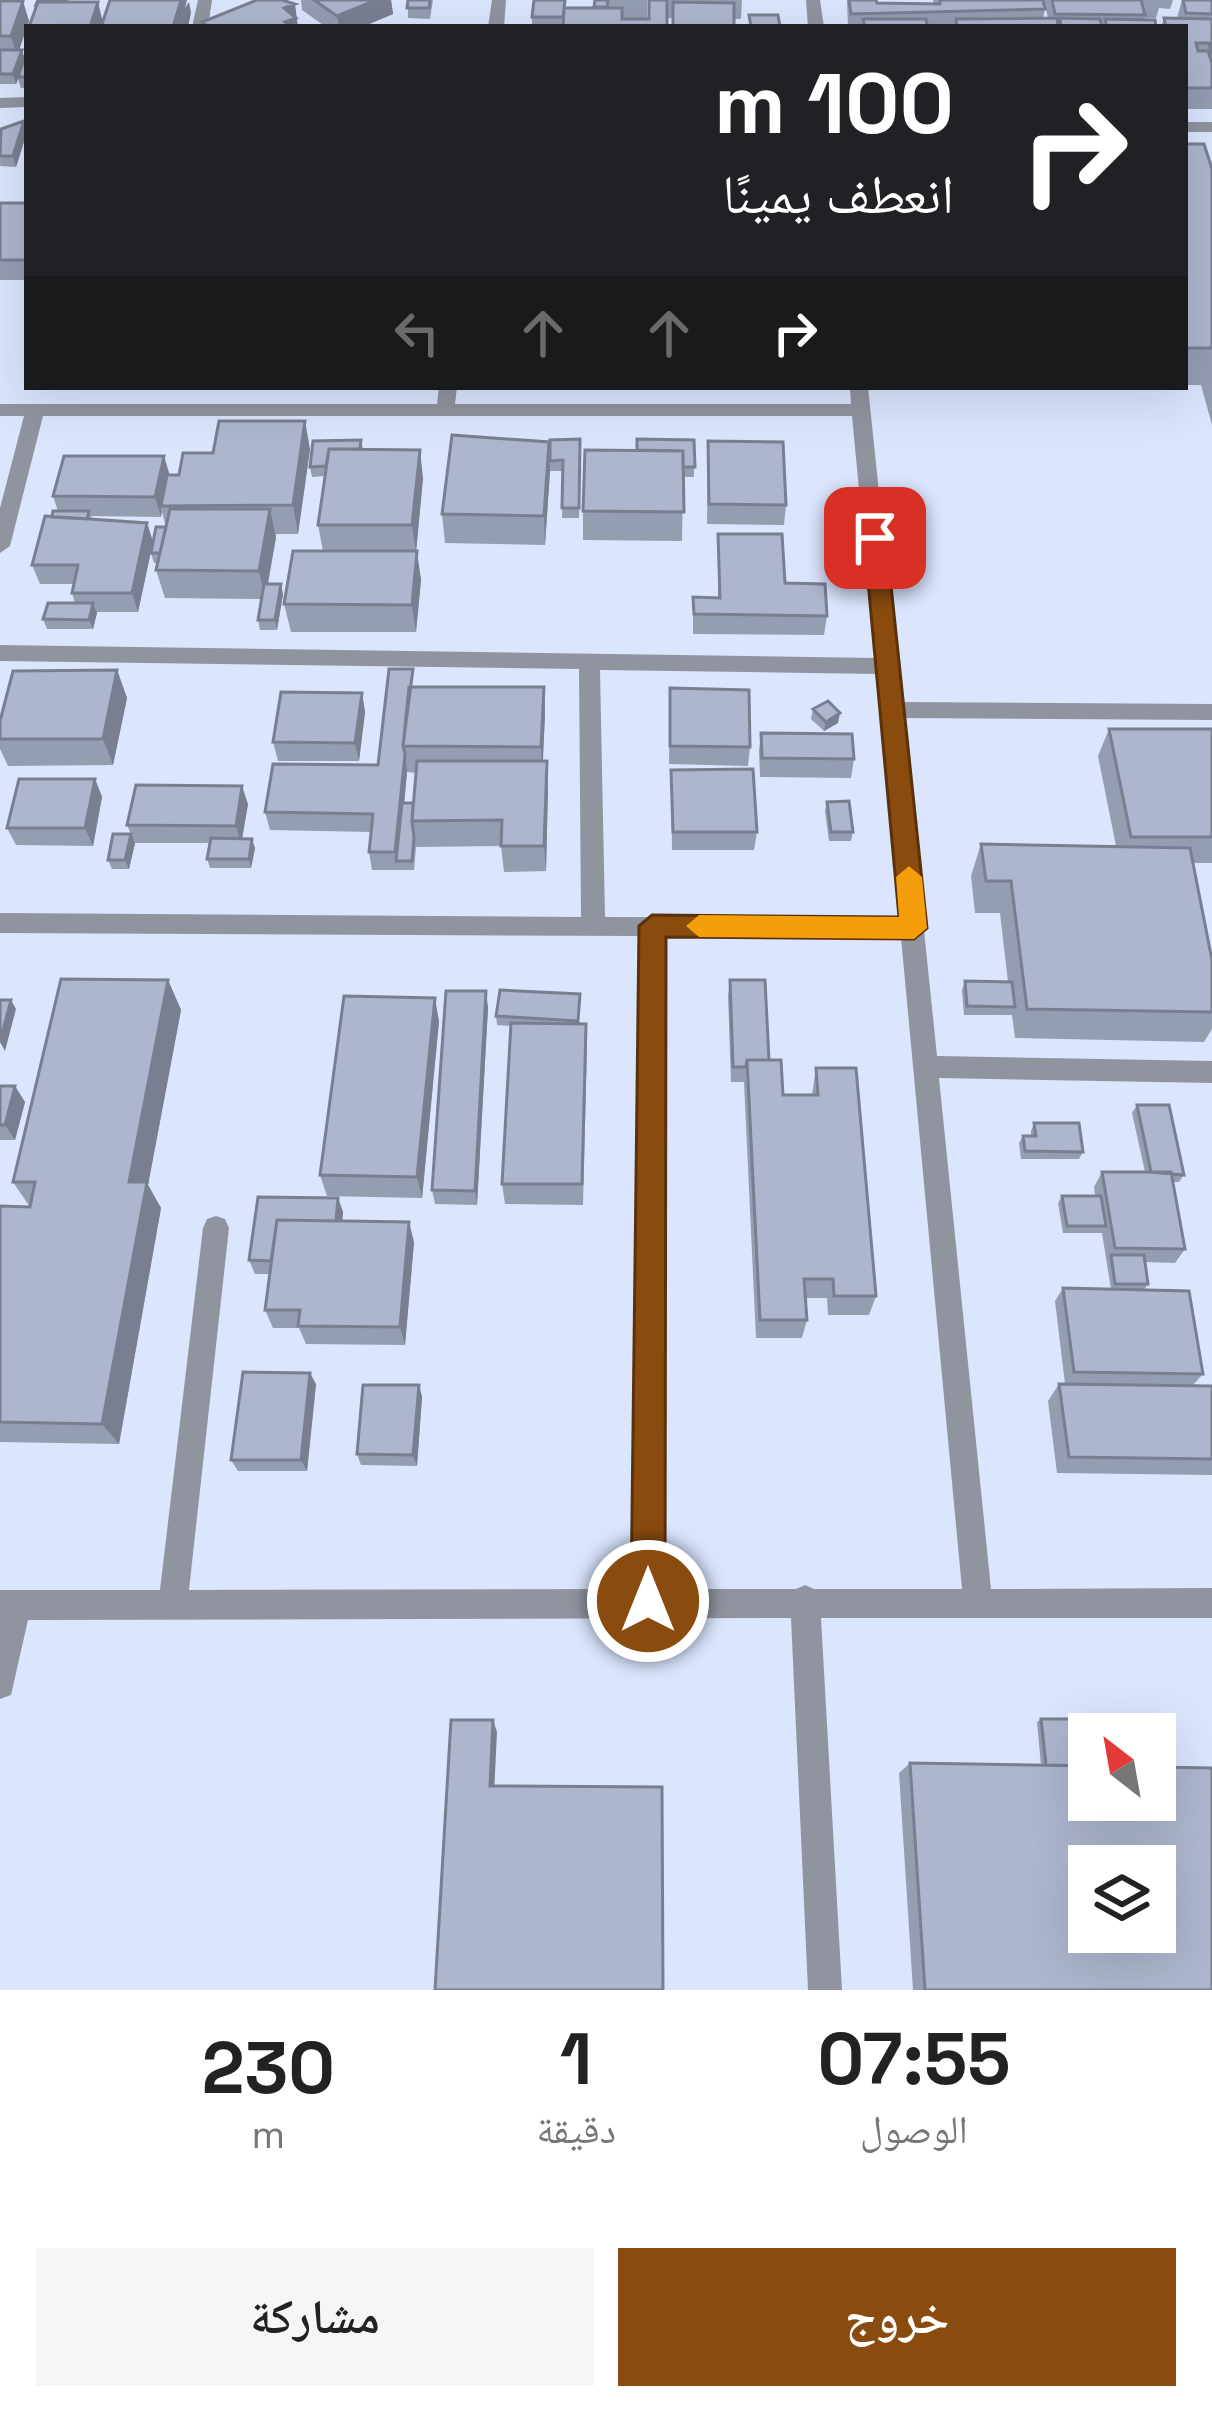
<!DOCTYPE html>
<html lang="ar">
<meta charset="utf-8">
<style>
body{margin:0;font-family:"Space Grotesk","Noto Naskh Arabic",sans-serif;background:#f6f6f6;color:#222;direction:rtl;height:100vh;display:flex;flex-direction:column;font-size:45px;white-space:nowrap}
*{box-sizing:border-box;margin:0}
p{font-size:39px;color:#767676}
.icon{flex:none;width:66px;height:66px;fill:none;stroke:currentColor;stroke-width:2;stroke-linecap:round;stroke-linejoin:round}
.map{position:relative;height:1990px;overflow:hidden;direction:ltr}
.details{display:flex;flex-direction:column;background:#fff;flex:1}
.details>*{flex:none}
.guide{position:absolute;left:24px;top:24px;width:1164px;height:366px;border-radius:0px;box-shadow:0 12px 48px #0002;direction:rtl;background:#202124;color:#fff;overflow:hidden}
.needle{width:78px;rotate:329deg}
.tools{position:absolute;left:1068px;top:1713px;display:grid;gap:24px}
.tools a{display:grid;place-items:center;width:108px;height:108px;border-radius:0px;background:#fff;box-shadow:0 12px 48px #0002;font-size:60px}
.pin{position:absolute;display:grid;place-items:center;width:102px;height:102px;color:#fff;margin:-51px;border-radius:24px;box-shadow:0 6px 18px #0006}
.me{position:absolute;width:132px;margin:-66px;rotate:0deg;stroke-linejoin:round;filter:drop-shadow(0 0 9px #0008)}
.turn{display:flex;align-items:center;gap:42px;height:252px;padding:0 36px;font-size:54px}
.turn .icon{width:156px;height:156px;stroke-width:2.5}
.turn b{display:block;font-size:84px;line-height:102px}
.lanes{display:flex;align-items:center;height:114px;padding:0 36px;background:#0003;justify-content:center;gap:60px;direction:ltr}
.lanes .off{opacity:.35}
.eta{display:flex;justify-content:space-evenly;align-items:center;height:204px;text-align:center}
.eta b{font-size:72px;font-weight:600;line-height:84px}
.primary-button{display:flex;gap:24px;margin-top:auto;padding:24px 36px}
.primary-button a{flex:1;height:138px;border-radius:0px;background:#8a4c0e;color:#fff;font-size:48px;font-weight:600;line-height:138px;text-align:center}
.primary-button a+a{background:#f6f6f6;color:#222}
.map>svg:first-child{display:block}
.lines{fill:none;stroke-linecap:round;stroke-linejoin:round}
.minor{fill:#90949e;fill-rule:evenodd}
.wall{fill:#959db1;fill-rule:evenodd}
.shaded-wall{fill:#797f90}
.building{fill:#adb6ce;stroke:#797f90;stroke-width:3;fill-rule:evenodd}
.route{fill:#8a4c0e;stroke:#5a3109;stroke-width:3}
.slow{fill:#f59e0b}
</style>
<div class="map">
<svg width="1212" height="1990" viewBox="0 0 1212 1990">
<rect width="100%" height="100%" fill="#dbe5fe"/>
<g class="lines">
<path class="minor" d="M198,0H212L208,27H192Z
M492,0H506L504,27H488Z
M806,0H820L824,27H808Z
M27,97V107L0,108V98Z
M1185,122H1212V132H1185Z
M439,387H457L455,404H851L850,387H868L901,702L1212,704V720L902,718L937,1056L1212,1061V1083L939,1078L991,1589L1212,1588V1618H821L842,1990H808L791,1618L28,1620L11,1695L0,1699V1590H160L203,1228L207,1219L216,1216L225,1219L229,1228L189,1590L633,1589L641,936L0,933V913L581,917L579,669L0,661V645L875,658L852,416H43L10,546L0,553V508L24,416H0V404H437ZM600,670L877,674L899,918L605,917ZM665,936L901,938L962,1589H814L805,1585L796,1589H663Z"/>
</g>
<path class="wall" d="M301,0H391L393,14L362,27H326L302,10Z
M408,0H433L430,19L408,18Z
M565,0V8H594L595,0H647V18L622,19H649V0H742L741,19L667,18V27H532V17Z
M847,0H876L877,3L934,4L933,0H1043L1045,9L1043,18H1048L1044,0H1173L1170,9L1159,8L1156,18H1144V20L1156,27H848Z
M1182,0H1212V109H1185V27H1161L1164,18H1177Z
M0,1L29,21L19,50L24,58L27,53V88H21L18,79L16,84H0Z
M1,129L27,132L16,167L0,166Z
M1185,144L1212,169V425L1201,385H1185Z
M0,203H27V280H0Z
M297,387H403L398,390Z
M580,439L579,518H562L563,471H550L545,545L445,543L442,514L549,442Z
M361,440L363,449L423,478L416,551L421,580L416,632H291L284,604L323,551L318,525L325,476L312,477L310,467Z
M694,440V477H683L682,541L583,540V511L637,450Z
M708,441L786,505L784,525L707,524Z
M310,449L298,534H276L268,584L283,594L277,630H260L258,620L262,599L165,598L156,570L158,563H154L151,553L166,527L162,512L161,517L91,516L92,519L147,523L153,542L138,612H97L93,629H47L43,619L75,603L72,593L74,584H40L32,565L52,517L58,511L53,496L170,475H179L213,453Z
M718,534L827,616L824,635L693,634V597L718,598Z
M117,670L127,698L113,765L8,766L0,749V721Z
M416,687H544L545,714L543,761L548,788L546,871L504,872L501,846L416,847L414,870H372L369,852L371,832L270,830L265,812L378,765ZM407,772L416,773L413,803H404Z
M670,688L750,747L748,766L669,764Z
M362,693L365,712L359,761H278L273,742Z
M813,709L838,723L824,731L811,719Z
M1109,729H1212V863H1193L1212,960V1029L1204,1042L1015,1038L1012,1015H964L962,990L965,981L1008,982L1000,913H975L971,876L981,844L1116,846L1098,756Z
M761,733L854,759L851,778L760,777L759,751Z
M671,770L757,832L754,850H672Z
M95,779L102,797L93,846L16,845L7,828Z
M827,802L853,832L851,841H829L825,811Z
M248,804L242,839L255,848L251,868H210L207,859L210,843H135L129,869H112L108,860L131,834L127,825Z
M168,980L181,1010L148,1185L161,1208L119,1444L0,1442V1206L30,1207L13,1182Z
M730,980L769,1060L783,1095H812L816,1068L876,1296L869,1315H828L827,1298H806L807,1320L802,1338H756L744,1082H731L728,996Z
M486,991L488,1008L477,1205L435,1204L432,1190Z
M580,1003L578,1023L586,1024L587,1047L583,1205L505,1204L502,1184L511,1026L497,1025L496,1016Z
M439,1021L422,1198L327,1196L320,1175Z
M0,1086L25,1102L15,1140H0Z
M1137,1105L1184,1175L1179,1182H1173L1185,1249L1175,1263L1145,1262L1148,1284L1144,1290L1203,1374L1192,1386H1212V1475L1057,1473L1048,1401L1059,1384H1065L1055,1301L1063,1288L1111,1289L1102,1233H1063L1058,1203L1062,1196H1095L1094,1187L1102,1172H1145L1132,1113Z
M1034,1123L1083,1152L1079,1159H1021L1019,1143L1023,1136H1031V1131Z
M338,1198L343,1212L342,1221L414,1242L405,1345L306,1344L299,1328H273L265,1310L269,1274H255L249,1260Z
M316,1384L307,1471H238L231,1460Z
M419,1385L422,1397L417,1466L361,1465L357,1454Z
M1041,1719L1089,1800L1212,1990H913L899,1773L910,1763L1041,1765L1037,1722Z"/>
<path class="shaded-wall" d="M181,0H187L185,8L189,2L191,13L188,27H173Z
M376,0H391L393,14L362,27H339L337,16Z
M23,1L29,21L17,56L11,36Z
M98,2L103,23L101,27H90Z
M295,4L298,27H286L284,8Z
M22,50L25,60L16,84L13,74Z
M24,121L27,132L16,167L13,156Z
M305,421L310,449L298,534L293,505Z
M549,442L550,471L545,545L544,516Z
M420,450L423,478L416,553L412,525Z
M164,456L170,476L161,506V517L155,497Z
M270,509L276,538L265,599L259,571Z
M147,523L153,542L138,612L132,593Z
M417,551L421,580L416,632L412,605Z
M281,584L283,594L277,630L275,620Z
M93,603L97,613L93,629L89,620Z
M117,670L127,698L113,765L103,739Z
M544,687L545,714L542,774L541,747Z
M362,693L365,712L359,761L355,743Z
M840,713L838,723L824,731L826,722Z
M405,754L407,772L399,861H396L398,870L395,852Z
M547,761L548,788L546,871L544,846Z
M95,779L102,797L93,846L85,828Z
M242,786L248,804L241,844L236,826Z
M131,834L135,843L129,869L125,860Z
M252,839L255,848L251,868L249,859Z
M168,980L181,1010L148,1185L161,1208L119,1444L102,1424L129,1182Z
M486,991L488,1008L477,1205L475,1191Z
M435,998L439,1021L422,1198L417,1177Z
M11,1000L16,1009L5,1051L0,1042Z
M15,1086L25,1102L15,1140L5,1125Z
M338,1198L343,1212L340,1241L335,1227Z
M409,1222L414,1242L405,1345L400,1327Z
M310,1373L316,1384L307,1471L301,1460Z
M419,1385L422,1397L417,1466L413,1455Z
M493,1720L497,1732L494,1795L490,1786Z"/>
<path class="building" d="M38,0H67L66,2H38L35,7Z
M110,0H181L173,27H101Z
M257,0H282L295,4L284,8L296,18L285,22L292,27H209L202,22Z
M314,0H376L337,16Z
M408,0H430L429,8H407Z
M534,0H565L563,17H532Z
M595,0H608L607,7H594Z
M649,0H667V27H563L564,8H622V19H649Z
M849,0H876L877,3L940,4V0H1043L1045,9L851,14Z
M1052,0H1141L1145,15L1055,14Z
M1183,0H1212V14L1186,13Z
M0,1H23L11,36H0Z
M38,2H98L90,27H29Z
M673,2L734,3V27H673Z
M749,15H778L780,27H751Z
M1057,18L1058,27H957L956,19Z
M1060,18L1100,19L1102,27H1061Z
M1164,18L1212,19V54L1209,43H1196L1198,51H1208L1212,63V88H1185V27H1166Z
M863,19H926L927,27H865Z
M1105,19L1155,20L1156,27H1107Z
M0,50H22L13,74H0Z
M26,53L27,77H18Z
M24,121L13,156H0L1,129Z
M1185,144H1204L1212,169V348H1185Z
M0,203H27V260H0Z
M219,421H305L293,505L161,506L167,475H179L183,453H213Z
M452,435L549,442L544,516L442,514Z
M580,439L579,508H562L563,460L550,461V440Z
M637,439L694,440L695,467H683V451L637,450Z
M361,440L360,449H329L326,466L310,467L313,441Z
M708,441L783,442L786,505L709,504Z
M329,449L420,450L412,525H318Z
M585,450L683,451L684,512L583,511Z
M64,456H164L155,497L53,496Z
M170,509H270L259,571L156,570Z
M53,511H89L87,519L52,517Z
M45,516L147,523L132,593H72L78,565H32Z
M156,527H166L160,553H151Z
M718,534H782L785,583L825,584L827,616L694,614L693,597L720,598Z
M293,551H417L412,605L284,604Z
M264,584H281L275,620H258Z
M48,603H93L89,620L43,619Z
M389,669H413L403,746L405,754L395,852H369L373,814L265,812L273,764L378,765Z
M117,670L103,739H0V721L13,671Z
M409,687H544L541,747L403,746Z
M670,688L749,690L750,747L670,746Z
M281,692L362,693L355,743L273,742Z
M828,701L840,713L826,722L813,709Z
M1109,729H1212V837H1131Z
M761,733L852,734L854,759L762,758Z
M417,761H547L544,846H501L502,820L412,821Z
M753,769L757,832H673L671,770Z
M19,779H95L85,828H7Z
M136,785L242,786L236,826L127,825Z
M849,801L853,832H831L827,802Z
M402,803H413L412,821L414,838L412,861H396Z
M113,834H131L125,860H108Z
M211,838L252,839L249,859H207Z
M981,844L1190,848L1212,960V1012L1027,1009L1011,881H986Z
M61,979L168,980L129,1182H147L102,1424L0,1422V1206L30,1207L35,1182H13Z
M730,980H765L769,1060H747L746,1067H733Z
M965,981L1012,982L1015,1007L967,1006Z
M500,990L580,994L578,1021L496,1016Z
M446,991H486L475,1191L432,1190Z
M344,996L435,998L417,1177L320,1175Z
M0,1000H11L0,1042Z
M511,1023L586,1024L582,1184H502Z
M747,1060H781L783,1095H818L816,1068H856L876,1296H834L833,1279H804L807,1320H760Z
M0,1086H15L5,1125H0Z
M1137,1105H1169L1184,1175L1151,1172Z
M1034,1123H1079L1083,1152L1025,1151L1023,1136H1036Z
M1102,1172H1171L1185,1249L1115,1248Z
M1062,1196H1101L1106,1226H1067Z
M258,1197L338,1198L336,1221L277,1220L271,1261L249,1260Z
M277,1220L409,1222L400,1327L298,1326L300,1310H265Z
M1111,1255H1144L1148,1284H1115Z
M1063,1288L1189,1291L1203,1374L1074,1372Z
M243,1372L310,1373L301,1460H231Z
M1059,1384L1212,1386V1459L1069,1457Z
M363,1385H419L413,1455L357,1454Z
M1041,1719H1090L1092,1734H1089V1766L1046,1765Z
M451,1720H493L490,1786L662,1787L663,1990H435Z
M910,1763L1089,1766V1800H1155V1767L1212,1768V1990H925ZM1089,1866H1155V1932H1089Z"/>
<path class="route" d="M875,530L886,538L927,928L914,939L666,937L665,1601L660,1613L648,1618L636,1613L631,1601L639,926L652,915L899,917L864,538Z"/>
<path class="slow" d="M909,866L922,877L927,928L914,939L699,937L686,926L699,915L899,917L896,877Z"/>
</svg>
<div class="tools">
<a><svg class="needle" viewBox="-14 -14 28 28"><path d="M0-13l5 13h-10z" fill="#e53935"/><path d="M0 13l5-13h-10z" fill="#767676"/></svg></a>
<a><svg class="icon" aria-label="layers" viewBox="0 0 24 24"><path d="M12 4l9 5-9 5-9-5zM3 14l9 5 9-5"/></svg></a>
</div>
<div class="pin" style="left:875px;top:538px;background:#d93025"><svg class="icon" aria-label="arrive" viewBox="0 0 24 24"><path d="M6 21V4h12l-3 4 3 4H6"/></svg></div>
<svg class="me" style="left:648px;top:1601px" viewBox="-20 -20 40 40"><circle r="17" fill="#8a4c0e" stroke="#fff" stroke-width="3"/><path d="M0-11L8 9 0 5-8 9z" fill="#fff"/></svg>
<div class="guide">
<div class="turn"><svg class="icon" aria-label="right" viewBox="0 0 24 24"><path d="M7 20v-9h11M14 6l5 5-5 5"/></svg><div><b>100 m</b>انعطف يمينًا</div></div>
<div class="lanes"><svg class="icon off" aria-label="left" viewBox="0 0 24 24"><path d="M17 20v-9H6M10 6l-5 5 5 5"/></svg><svg class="icon off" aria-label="ahead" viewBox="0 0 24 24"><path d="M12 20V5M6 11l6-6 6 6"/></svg><svg class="icon off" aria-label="ahead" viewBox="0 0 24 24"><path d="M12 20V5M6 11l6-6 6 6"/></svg><svg class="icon" aria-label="right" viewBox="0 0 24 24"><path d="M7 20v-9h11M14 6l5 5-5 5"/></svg></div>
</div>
</div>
<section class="details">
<div class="eta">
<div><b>07:55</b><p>الوصول</p></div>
<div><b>1</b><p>دقيقة</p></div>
<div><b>230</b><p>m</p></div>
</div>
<div class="primary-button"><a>خروج</a><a>مشاركة</a></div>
</section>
